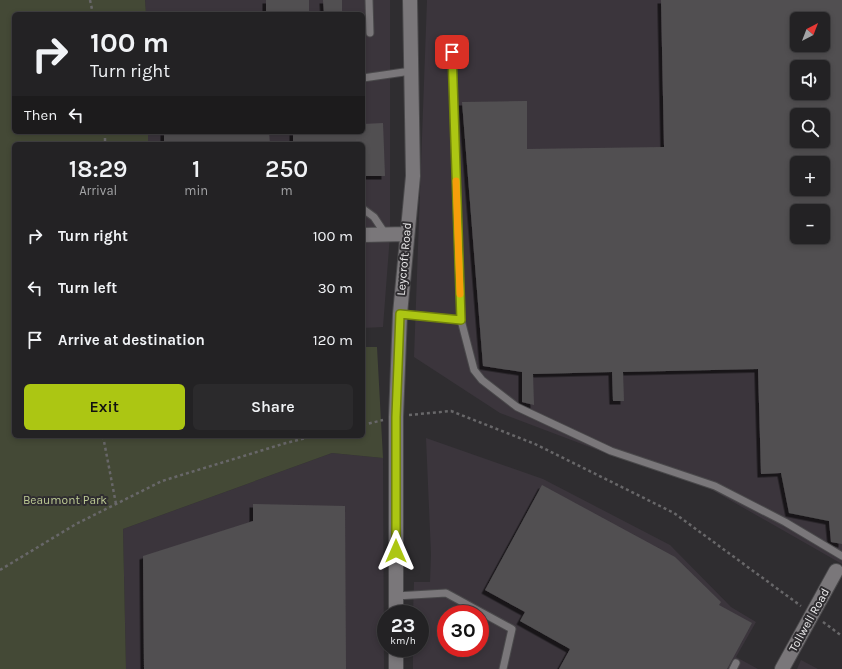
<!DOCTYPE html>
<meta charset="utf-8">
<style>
body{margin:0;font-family:Karla,sans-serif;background:#2b2a2c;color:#f1f3f6;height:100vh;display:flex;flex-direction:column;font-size:15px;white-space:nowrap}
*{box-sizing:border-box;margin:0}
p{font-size:13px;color:#a3a4a6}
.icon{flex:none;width:22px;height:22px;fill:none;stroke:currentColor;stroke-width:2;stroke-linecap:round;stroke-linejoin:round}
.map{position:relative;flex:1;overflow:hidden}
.drawer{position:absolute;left:12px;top:142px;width:353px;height:296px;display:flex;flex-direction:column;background:#232224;border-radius:6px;box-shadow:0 2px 6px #0003,0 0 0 1px #403f41}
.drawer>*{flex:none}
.hud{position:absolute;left:12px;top:12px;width:353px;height:122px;border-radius:6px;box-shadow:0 2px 6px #0003,0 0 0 1px #403f41;background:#232224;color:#f1f3f6;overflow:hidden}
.needle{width:26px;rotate:42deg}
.buttons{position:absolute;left:790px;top:12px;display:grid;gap:8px}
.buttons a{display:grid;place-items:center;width:40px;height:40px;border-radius:6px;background:#232224;box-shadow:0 2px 6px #0003,0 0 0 1px #403f41;font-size:20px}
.speed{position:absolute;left:377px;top:605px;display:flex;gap:8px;font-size:20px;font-weight:700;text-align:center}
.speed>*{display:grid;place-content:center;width:52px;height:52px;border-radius:50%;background:#232224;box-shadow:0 2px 6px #0003,0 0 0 1px #403f41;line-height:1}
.speed small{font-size:10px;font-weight:400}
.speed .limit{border:6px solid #d22;background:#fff;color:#111}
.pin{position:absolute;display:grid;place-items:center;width:34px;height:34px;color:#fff;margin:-17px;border-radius:8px;box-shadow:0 2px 6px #0006}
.me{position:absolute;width:44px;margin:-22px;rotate:0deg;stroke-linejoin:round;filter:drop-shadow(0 0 3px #0008)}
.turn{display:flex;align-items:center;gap:14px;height:84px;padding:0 12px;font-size:18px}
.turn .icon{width:52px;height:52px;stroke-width:2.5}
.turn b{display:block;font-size:28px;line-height:34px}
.then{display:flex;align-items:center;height:38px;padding:0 12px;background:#0003;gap:8px;font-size:15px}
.eta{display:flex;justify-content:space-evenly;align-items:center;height:68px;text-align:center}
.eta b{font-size:24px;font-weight:600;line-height:28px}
.action{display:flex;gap:8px;margin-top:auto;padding:8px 12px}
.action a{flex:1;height:46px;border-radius:6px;background:#acc613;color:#111;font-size:16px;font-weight:600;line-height:46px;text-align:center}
.action a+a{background:#2b2a2c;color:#f1f3f6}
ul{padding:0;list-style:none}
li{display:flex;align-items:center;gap:12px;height:52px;padding:0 12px}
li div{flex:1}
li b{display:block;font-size:15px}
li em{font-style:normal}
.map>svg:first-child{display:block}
.built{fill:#3b353c;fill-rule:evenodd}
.green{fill:#444936}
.building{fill:#514f51;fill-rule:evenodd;filter:url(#shadow)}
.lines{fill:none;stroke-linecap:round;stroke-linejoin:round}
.lane-casing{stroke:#4a494b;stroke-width:9}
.street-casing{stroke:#4a494b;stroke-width:16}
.path{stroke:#686769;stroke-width:2.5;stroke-dasharray:3 3;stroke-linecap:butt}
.lane{stroke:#7a777a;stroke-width:7}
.street{stroke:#7a777a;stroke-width:14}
.route-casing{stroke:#70810c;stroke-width:10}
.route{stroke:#acc613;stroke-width:7}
.slow{stroke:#f59e0b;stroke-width:7}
.labels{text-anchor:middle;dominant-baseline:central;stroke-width:4;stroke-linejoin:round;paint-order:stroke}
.street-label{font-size:12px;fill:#edeced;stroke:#2f2d30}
.park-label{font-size:12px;fill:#bdca94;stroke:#2f2d30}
</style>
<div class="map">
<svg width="842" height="669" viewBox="0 0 842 669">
<defs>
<filter id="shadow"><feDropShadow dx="-3.5" dy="3.5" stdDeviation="0" flood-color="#0009"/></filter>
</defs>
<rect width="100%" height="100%" fill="#2f2d30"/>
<path class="built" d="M145,0H390V235L383,327L363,328V144H148V132H363V14H146Z
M427,0H842V564L707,487L603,452L500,413L414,357ZM797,19H823V45H797ZM797,67H823V93H797ZM797,115H823V141H797ZM797,163H823V189H797ZM797,211H823V237H797Z
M426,438L543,479L670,545L731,607L756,622L736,657L758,669H413V648H420V614H413L414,582H430L431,554ZM446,614H480V648H446Z
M332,453L383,458L384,669H126L123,529Z
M801,660L818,669H797Z"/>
<path class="green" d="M0,0H145L146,14H14V132H148V144H14V436H363V347H377L383,458L332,453L123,529L126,669H0Z"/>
<path class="building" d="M266,0H309V14H266Z
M323,0H342V14H324Z
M661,0H842V544L831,542L829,521L789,513L781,473L761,474L758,369L623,372L624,401H613L612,372L533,374L534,405L522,402V372L483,366L462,102L527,101V149L664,147ZM797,19H823V45H797ZM797,67H823V93H797ZM797,115H823V141H797ZM797,163H823V189H797ZM797,211H823V237H797Z
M383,123L385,176H363V144H293V132H363V124Z
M164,132H269L270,144H164Z
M542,485L675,557L721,602L719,605L752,623L727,669H559L570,649L520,621L525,612L485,590Z
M253,504L345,506L346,669H144L143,556L253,521Z"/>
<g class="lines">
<g class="lane-casing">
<path id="lane" d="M369,0L370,33
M452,52L461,320L474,370L482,380L517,407L611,451L715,486L785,522L842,556
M363,78L411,71
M363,209L374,217L386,235
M400,314L461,320
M396,596L446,593L512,629L503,669
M733,669L736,663"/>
</g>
<g class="street-casing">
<path id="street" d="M363,235L406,234
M396,614V417L400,314L413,176L410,0
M396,669V648
M782,669L836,571"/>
</g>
<path class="path" d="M90,0L93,14
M105,132V144
M409,415L451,411L535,444L674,513L801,606
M363,425L383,420
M103,436L116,504
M0,570L76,524L162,481L286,443L314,436
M823,622L842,636"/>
<use href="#lane" class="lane"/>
<use href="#street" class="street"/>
</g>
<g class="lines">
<g class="route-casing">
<path id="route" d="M396,551V417L400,314L461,320L452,52"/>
</g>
<use href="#route" class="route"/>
<path class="slow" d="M456,181L460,294"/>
</g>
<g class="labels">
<g class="street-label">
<text transform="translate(404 259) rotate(-85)">Leycroft Road</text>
<text transform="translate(809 620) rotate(-61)">Tollwell Road</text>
</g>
<g class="park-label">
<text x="65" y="500">Beaumont Park</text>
</g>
</g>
</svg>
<div class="buttons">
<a><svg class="needle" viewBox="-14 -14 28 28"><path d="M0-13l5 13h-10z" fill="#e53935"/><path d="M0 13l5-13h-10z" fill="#a3a4a6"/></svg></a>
<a><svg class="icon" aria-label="sound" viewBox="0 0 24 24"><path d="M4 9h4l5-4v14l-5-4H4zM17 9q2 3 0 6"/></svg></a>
<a><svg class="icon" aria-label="search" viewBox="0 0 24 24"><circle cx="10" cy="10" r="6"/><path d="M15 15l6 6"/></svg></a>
<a>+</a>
<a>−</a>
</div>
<div class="speed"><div>23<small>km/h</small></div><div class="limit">30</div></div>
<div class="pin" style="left:452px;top:52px;background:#d93025"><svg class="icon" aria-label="arrive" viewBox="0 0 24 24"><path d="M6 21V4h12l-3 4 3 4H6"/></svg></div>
<svg class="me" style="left:396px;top:551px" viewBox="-20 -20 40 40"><path d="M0-17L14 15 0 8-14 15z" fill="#acc613" stroke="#fff" stroke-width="4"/></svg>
<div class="hud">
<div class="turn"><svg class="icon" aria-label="right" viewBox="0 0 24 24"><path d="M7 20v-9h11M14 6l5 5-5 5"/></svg><div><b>100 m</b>Turn right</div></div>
<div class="then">Then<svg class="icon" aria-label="left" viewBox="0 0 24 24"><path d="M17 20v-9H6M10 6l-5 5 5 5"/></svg></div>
</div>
<section class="drawer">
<div class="eta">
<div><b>18:29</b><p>Arrival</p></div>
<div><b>1</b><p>min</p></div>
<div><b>250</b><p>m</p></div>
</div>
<ul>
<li><svg class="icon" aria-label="right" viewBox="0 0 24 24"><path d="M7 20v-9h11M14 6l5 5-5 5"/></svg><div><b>Turn right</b></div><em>100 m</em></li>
<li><svg class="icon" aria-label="left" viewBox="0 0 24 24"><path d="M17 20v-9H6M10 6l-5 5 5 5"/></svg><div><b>Turn left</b></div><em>30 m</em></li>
<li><svg class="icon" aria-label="arrive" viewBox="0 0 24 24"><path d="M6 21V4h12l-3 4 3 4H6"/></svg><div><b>Arrive at destination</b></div><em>120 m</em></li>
</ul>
<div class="action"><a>Exit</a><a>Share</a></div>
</section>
</div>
